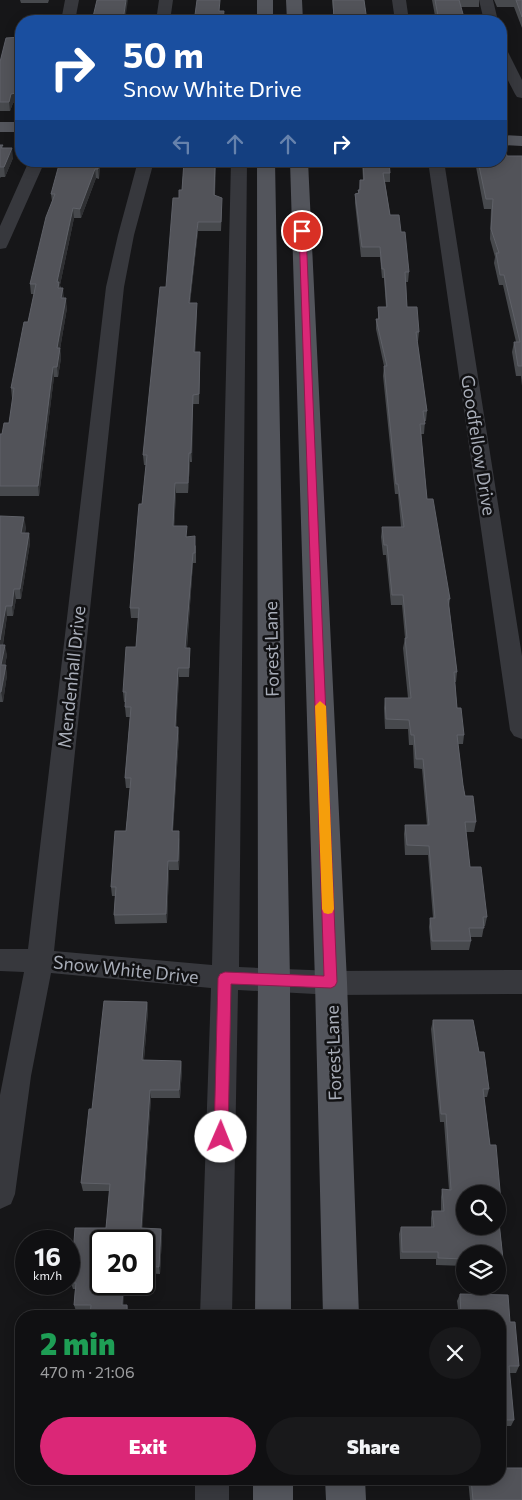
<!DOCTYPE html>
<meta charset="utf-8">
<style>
body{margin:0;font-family:Commissioner,sans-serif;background:#19191b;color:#f1f3f6;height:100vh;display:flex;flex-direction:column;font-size:19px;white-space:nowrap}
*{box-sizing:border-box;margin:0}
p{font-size:16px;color:#9c9d9f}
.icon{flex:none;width:28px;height:28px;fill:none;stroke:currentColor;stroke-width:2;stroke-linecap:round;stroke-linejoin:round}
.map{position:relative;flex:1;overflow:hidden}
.drawer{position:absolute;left:15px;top:1310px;width:491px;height:175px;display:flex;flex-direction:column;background:#101012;border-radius:20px;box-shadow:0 2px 12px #0003,0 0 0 1px #303032}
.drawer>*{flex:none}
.hud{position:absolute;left:15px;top:15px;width:492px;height:152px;border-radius:20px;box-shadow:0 2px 12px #0003,0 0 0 1px #303032;background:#1a4fa0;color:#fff;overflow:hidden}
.controls{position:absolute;left:456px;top:1185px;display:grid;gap:10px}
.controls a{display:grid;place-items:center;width:50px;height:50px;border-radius:50%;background:#101012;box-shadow:0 2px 12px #0003,0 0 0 1px #303032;font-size:25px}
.speed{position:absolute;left:15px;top:1230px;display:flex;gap:10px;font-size:25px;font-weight:700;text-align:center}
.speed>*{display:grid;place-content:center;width:65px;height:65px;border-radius:50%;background:#101012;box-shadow:0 2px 12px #0003,0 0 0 1px #303032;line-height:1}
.speed small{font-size:12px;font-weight:400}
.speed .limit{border:2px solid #111;border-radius:8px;background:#fff;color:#111}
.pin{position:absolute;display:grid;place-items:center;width:42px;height:42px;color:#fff;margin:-21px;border:2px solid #fff;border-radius:50%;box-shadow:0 1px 5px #0007}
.me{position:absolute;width:55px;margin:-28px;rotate:1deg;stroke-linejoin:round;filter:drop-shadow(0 0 4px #0008)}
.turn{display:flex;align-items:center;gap:18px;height:105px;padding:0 25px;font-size:22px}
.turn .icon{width:65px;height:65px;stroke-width:2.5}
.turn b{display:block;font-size:35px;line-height:42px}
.lanes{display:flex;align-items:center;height:48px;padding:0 25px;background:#0003;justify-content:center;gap:25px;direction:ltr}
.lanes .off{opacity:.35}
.round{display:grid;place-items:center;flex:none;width:52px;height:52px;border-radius:26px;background:#19191b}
.overview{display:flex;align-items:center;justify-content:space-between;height:85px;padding:0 25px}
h1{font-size:30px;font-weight:800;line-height:38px;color:#1e9e55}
.action{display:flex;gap:10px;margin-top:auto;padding:10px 25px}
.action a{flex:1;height:58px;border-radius:30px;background:#db2777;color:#fff;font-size:20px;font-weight:800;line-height:58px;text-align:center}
.action a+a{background:#19191b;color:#f1f3f6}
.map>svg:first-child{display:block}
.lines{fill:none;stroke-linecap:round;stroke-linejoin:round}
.minor{fill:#37383d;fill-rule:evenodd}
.major{fill:#53555c;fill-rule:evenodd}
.wall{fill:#47494d}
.shaded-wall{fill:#2f3033}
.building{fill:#525359;stroke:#5f6168;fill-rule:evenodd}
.route{fill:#db2777;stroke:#8e194d}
.slow{fill:#f59e0b}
.labels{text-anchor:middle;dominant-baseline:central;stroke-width:5;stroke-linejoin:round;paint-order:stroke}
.street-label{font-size:18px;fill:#a8adb8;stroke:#111113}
</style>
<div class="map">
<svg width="522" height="1500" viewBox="0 0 522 1500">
<rect width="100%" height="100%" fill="#161618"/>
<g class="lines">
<path class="minor" d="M65,0H79L75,21H61Z
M159,0H173L170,21H156Z
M392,0H406L409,21H395Z
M479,0H493L498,21H484Z
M501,48L508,52L522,80V98L517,97L515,94L501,67Z
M29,161H45L8,244L6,248L0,249V226Z
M138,161H154L134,235L124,287L54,951L212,965L231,161H247L239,967L334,971L522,970V994L334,995L238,990L232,1316H200L211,988L51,973L31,1076L15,1194L11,1204L0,1209V1095L24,972L0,971V949H28L106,287L118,235Z
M428,161H444L522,656V739L514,736L510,730Z
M195,1479H229V1500H195Z"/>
<path class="major" d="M257,0H273V21H257Z
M286,0H302L303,21H287Z
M0,122H21V132H0Z
M501,135L522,136V146L501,145Z
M257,161H275L290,981L291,1316H255L258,981Z
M290,161H308L347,982L359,1316H323L315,982Z
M253,1479H293V1500H253Z
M325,1479H365L366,1500H326Z"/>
</g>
<path class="wall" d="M20,0H49L48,3H21Z
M332,0H364L367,21H334Z
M432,0H479V7H461L465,21H436Z
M494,0H522V28L514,7H497Z
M21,37V92H20L18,102L13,103L10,111H0V62Z
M0,145L13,158L5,177H1L0,178Z
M507,156H522V386L521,376H516L512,352L514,342H516L503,285H499L494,263L495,257L490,239L491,209H484L476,167L477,161H501Z
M100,161L99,179L96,178L81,218H74L60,285L67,308L60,349L61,358L58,377H54L39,496H0V434H2L9,423L13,398H12L11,388L28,322L34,294H31L30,284L52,201L51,194Z
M184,161H216L215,195L222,207L221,231H198L190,303L197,313L195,352L200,362L199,404H193L192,462H190L188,493H176L174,526L187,537L196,546V563H193L187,648H190V657L189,677H179L176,727H178L179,736L173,831L180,840L179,870H169L167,923L115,924L114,915L115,896H112L111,887L126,831L130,788H126L125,778L130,717H126L125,707V702H124L123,692L136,647L138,618H131L130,608L142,504L146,465H144L143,455L179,198L182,190Z
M362,161H389L390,173V182H385L390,215L401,232L409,272L408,282H406L407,307L419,332L418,341H417L427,411L426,421H425L424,434H421L427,499L450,599L449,606L457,672L456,682H455L457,708L464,735L463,744H458L463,785L465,796L476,822L474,832H466L470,867L487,917L485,926H484L482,937H470L471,941L469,950H431L429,927L430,918H433L428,855H405L404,834L405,825H427L422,769L414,768L413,745H409L408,729H385L384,708L385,698H408L403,648L405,638L402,605H391L386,555H383L381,537L382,527H401L398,494H395L383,376L384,366L376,329V319H378V307H386L384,278H382L380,257H361L355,203V194L358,193V190H359L360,180H363Z
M0,516L26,527L25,533H29L30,543L21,599H16L13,616H7L3,645L7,655L5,665L7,675L3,702H0Z
M147,1002L148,1011L144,1060L181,1061L182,1070L180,1098H151L142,1228L161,1229L162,1236L160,1274L144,1273V1241H101L123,1305H127L129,1312L128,1316H90V1311H76L74,1305L75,1289H73L71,1283L106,1228L110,1191H83L81,1183L92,1109Z
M433,1020L479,1052L489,1089L487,1097H484L490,1145L502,1213L500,1220H499L503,1259L500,1266H498V1254H465V1266L436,1265V1259H400L399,1234L401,1227H431V1218L432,1211H441V1197L442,1189L449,1190L444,1122H440L431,1029Z
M460,1294L510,1322L519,1366L516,1373H509L514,1420L511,1426H500V1316H459L457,1301Z
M41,1479H134V1482L42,1481Z
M468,1479H500L522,1500H470Z"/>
<path class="shaded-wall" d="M126,0H128L125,21H123Z
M19,83L20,92L18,102L13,103L10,111L9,102L11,94Z
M12,148L13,158L5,177L4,167Z
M99,161H100L99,179L98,169Z
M95,169L96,178L81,218L80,209Z
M73,208L74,218L60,285L61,292L60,298L57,282Z
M198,222V231L189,313V303Z
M63,288L64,298L62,308L61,298Z
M66,298L67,308L60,349L61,358L58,377L57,367V348Z
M197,303V313L195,362L194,352Z
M53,367L54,377L39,496L38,486Z
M193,395V404L192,462L191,453Z
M189,453L190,462L188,493V483Z
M175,483L176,493L174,536L173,526Z
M24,517L26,527L23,543L21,533Z
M29,533L30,543L21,599L20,589Z
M193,553V563L186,657L185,648Z
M14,589L16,599L13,616L12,606Z
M6,606L7,616L1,655L0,649V640Z
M5,645L7,655L3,675L1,665Z
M6,665L7,675L3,702L1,692Z
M178,668L179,677L176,736L175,727Z
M178,727L179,736L172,840V831Z
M179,831L180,840L179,870L178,861Z
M168,861L169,870L167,923L166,914Z
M147,1002L148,1011L143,1069L142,1060Z
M181,1061L182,1070L180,1098L179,1090Z
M150,1090L151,1098L142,1236L141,1228Z
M161,1229L162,1236L160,1274L159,1267Z
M123,1284H125L123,1311L122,1305Z
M127,1305L129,1312L128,1316H127Z"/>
<path class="building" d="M97,0H126L123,21H92Z
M197,0H220L219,11H224L223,21H193V15H195Z
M333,0H364L367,21H334Z
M435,0H459L465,21H439Z
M516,0H522V17Z
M21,37V83H19L16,93L11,94L9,102H0V62L6,38Z
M0,145H3L1,148H12L4,167H0Z
M501,145H504L507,156H522V366H518L514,342H520L504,275H500L496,253H499L491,229L493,199H486L478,161H501Z
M60,161H99L98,169H95L80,209L73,208L57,282H59L58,288H63L61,298H66L57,348H60L57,367H53L38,486H0V434H2L4,423H9L14,388H11L24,322H28L36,284H30L46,217L55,194H51Z
M184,161H215L214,195L222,198L221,222H198L189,303H197L194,352H200L199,394L193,395L191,453H189L188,483H175L173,526H187L186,537L195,536V553H193L185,648H190L189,668H178L175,727H178L172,831H179L178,861H168L166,914L114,915L116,887H111L115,831H126L131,778H125L131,707H125L126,692H123L126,647H136L139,608H130L139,504H142L147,455H143L160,287H166L173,198H179V190H182Z
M363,161H389L390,173H383L390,215H399L401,232H405L409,272H405L407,307H417L419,332H416L427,411H423L425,424H420L427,499H433L450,599H448L457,672H454L457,708H461L464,735H457L463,785L465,796H473L476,822H465L470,867H481L487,917H483L484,928H469L471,941H432L430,918H435L429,846L407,845L405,825H429L423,759H416L414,735H411L409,720L386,719L385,698H411L405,638H407L403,595H392L387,545H384L382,527H404L398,484H396L384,366H387L376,319H379L378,307H387L384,269H382L380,247H362L355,194L359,193L358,190H360V180H364Z
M0,516L24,517L21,533H29L20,589H14L12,606H6L0,640Z
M0,645H5L1,665H6L1,692H0Z
M104,1001L147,1002L142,1060L181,1061L179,1090H150L141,1228L161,1229L159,1267L144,1266V1241H101V1284H123L122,1305H127V1316H90L91,1305H74L76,1283H71L75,1228H106L110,1184L81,1183L89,1109H92Z
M433,1020H473L479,1052H484L489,1089H483L490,1145H496L502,1213H498L503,1259H498V1254H465V1259L438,1258V1252H402L401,1227H434L432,1211H444L442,1189L451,1190L446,1114H441ZM465,1194H498V1226H465Z
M460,1294L508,1295L510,1322H515L519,1366H509L514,1420H500V1316H461Z
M500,1468H522V1500H473L471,1479H500Z"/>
<path class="route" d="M299,229L306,231L337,982L335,986L331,988L231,984L228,1137L226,1142L221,1144L216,1142L214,1137L218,978L220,974L225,972L324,976Z"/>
<path class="slow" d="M320,701L326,706L334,909L332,913L328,914L324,913L322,909L315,706Z"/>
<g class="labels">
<g class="street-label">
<text transform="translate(479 445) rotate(81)">Goodfellow Drive</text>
<text transform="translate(271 649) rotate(-91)">Forest Lane</text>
<text transform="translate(71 677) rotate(-84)">Mendenhall Drive</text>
<text transform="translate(126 969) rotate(6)">Snow White Drive</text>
<text transform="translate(333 1053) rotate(-92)">Forest Lane</text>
</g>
</g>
</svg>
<div class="controls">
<a><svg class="icon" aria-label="search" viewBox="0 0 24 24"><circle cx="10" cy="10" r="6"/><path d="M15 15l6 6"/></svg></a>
<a><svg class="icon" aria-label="layers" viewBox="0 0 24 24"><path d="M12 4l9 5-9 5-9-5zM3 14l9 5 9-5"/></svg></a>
</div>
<div class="speed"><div>16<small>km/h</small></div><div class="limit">20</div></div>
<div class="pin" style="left:302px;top:231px;background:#d93025"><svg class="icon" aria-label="arrive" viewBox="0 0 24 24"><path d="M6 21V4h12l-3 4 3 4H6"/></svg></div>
<svg class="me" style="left:221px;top:1137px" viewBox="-20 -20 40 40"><circle r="19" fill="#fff"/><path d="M0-13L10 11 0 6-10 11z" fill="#db2777"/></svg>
<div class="hud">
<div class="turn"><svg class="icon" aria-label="right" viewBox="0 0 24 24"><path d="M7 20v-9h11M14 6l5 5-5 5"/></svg><div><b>50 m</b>Snow White Drive</div></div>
<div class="lanes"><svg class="icon off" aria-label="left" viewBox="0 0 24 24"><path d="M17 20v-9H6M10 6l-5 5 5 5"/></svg><svg class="icon off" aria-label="ahead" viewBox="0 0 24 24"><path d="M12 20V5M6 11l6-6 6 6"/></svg><svg class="icon off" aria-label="ahead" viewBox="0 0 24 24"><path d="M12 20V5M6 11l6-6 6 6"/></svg><svg class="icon" aria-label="right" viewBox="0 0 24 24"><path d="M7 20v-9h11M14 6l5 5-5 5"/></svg></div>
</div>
<section class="drawer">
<div class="overview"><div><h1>2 min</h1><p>470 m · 21:06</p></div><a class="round"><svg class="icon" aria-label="close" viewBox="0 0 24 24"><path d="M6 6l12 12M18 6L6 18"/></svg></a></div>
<div class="action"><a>Exit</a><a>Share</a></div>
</section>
</div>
